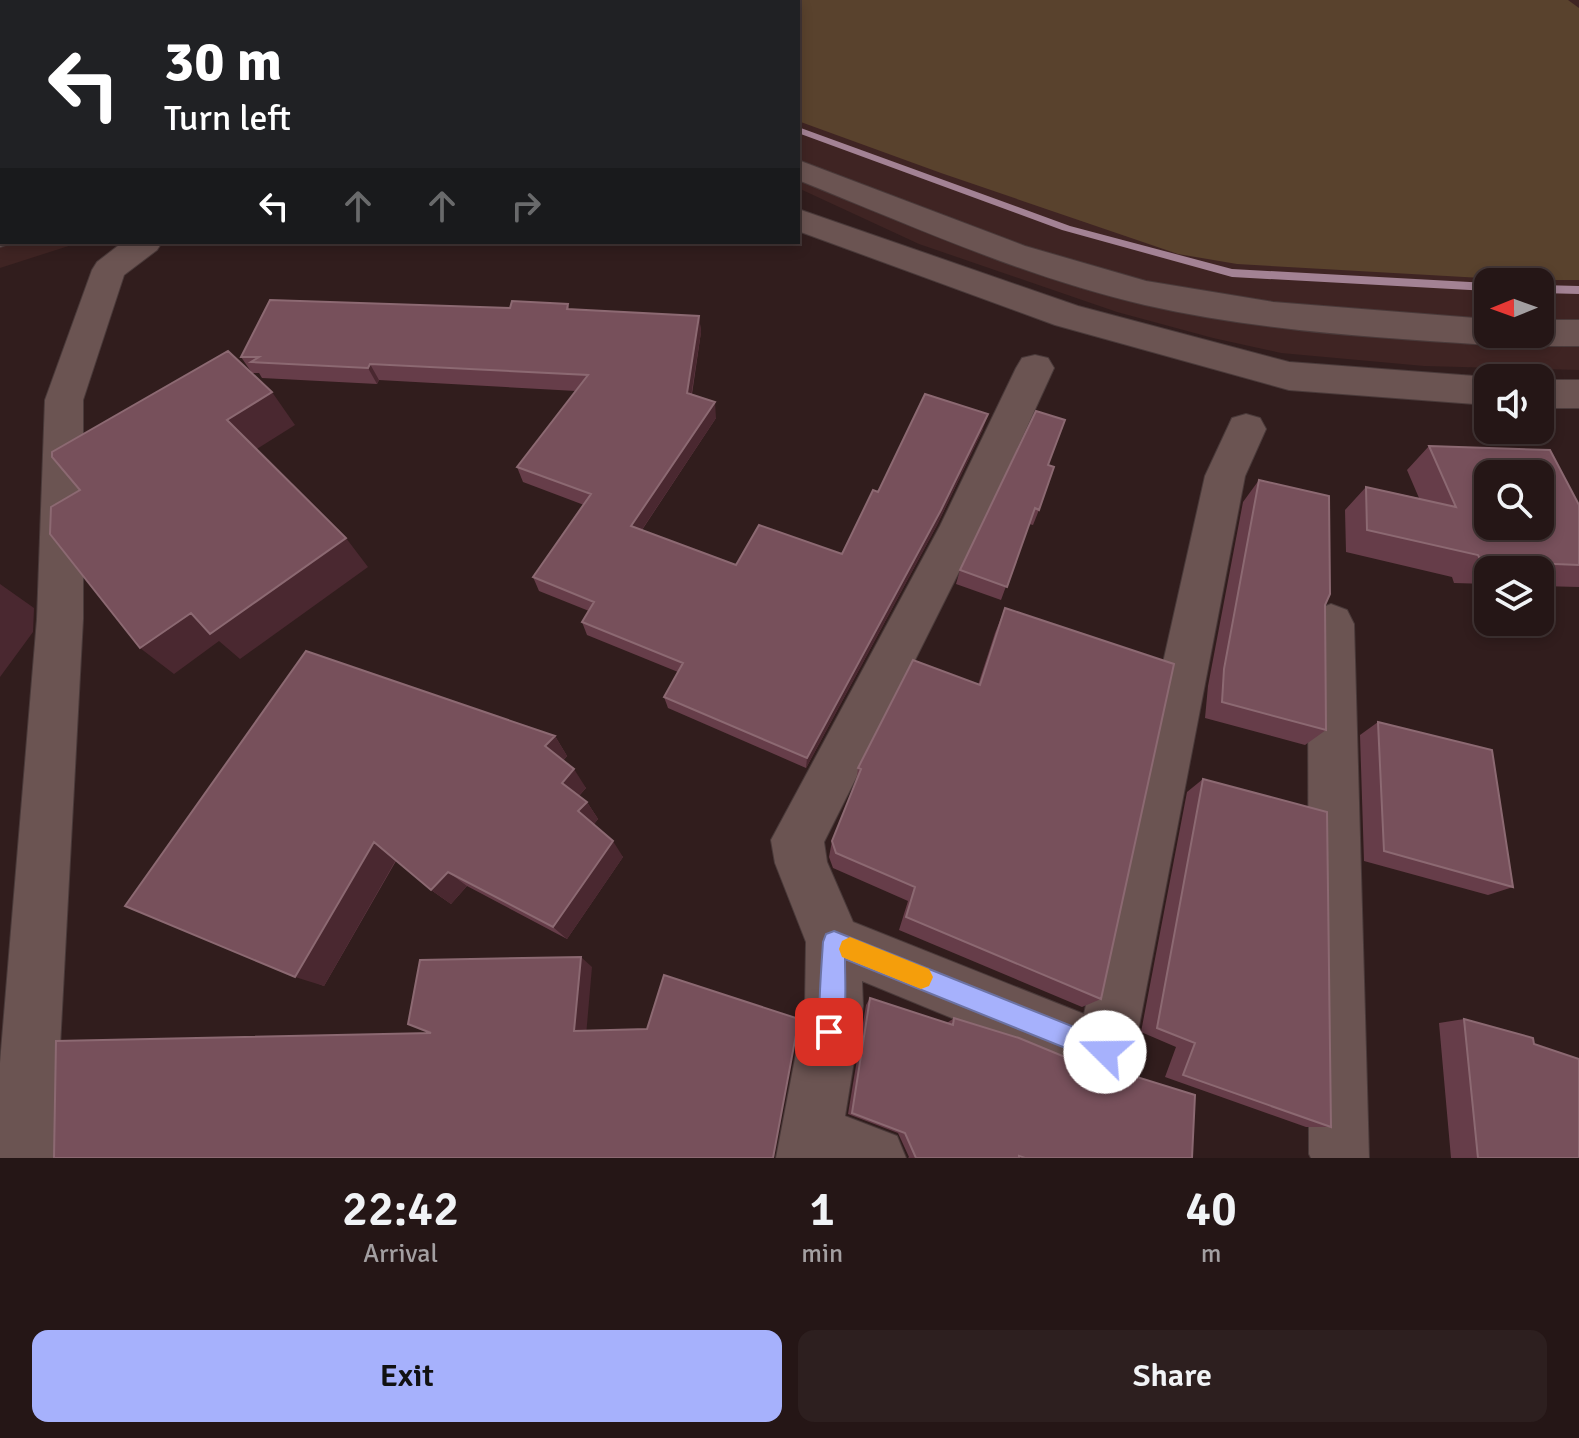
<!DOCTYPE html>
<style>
body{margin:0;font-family:Signika,sans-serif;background:#2d1f1f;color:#f1f3f6;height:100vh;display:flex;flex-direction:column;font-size:30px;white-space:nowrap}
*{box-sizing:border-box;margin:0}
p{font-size:26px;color:#a39fa1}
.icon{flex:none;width:44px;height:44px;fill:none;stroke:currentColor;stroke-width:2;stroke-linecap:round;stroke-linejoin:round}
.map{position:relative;height:1158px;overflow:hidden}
.details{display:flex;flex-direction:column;background:#251616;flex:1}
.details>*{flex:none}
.guide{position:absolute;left:0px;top:0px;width:800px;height:244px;box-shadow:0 4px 12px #0003,0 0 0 2px #423535;background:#202124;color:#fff;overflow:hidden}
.needle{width:52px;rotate:269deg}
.buttons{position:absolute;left:1474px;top:268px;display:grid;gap:16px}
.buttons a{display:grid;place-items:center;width:80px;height:80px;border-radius:16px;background:#251616;box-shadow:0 4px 12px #0003,0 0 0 2px #423535;font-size:40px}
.pin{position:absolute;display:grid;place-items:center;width:68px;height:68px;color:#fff;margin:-34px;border-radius:16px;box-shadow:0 4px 12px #0006}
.me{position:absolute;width:88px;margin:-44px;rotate:292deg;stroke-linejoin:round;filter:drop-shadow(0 0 6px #0008)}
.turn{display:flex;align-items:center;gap:28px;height:168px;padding:0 32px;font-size:36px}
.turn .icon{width:104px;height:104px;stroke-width:2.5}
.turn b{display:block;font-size:56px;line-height:68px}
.lanes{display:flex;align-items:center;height:76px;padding:0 32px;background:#0003;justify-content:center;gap:40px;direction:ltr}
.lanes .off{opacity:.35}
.eta{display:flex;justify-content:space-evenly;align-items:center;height:136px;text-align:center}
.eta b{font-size:48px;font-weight:600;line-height:56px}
.action{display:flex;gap:16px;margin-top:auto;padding:16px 32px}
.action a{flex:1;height:92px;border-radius:16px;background:#a6b1fc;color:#111;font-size:32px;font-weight:600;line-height:92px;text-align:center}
.action a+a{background:#2d1f1f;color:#f1f3f6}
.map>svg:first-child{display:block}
.built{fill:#3f2423;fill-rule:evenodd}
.green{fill:#59422d}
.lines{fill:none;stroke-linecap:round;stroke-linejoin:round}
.stream{fill:#a38294;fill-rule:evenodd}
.taxiway{fill:#715e5e;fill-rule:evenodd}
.minor-casing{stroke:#4a3a3a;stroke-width:2}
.minor{fill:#6b5452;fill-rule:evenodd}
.wall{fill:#663d49}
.shaded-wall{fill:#4a2830}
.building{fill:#77505b;stroke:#8c6972;stroke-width:2;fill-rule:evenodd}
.route{fill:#a6b1fc;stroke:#6c73a4;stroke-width:2}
.slow{fill:#f59e0b}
</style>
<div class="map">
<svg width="1579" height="1158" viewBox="0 0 1579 1158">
<rect width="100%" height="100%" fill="#311d1d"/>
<path class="built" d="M0,0H1579V370L1424,366L1281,353L1213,338L1117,312L919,244L798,188V2H2V242H81L0,268ZM1488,282H1540V334H1488Z"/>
<path class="green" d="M233,0H1568L1579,8V280H1517L1237,264L1178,254L941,173L798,121V2H231Z"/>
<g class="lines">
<path class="stream" d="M798,127L1070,226L1232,269L1488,283V291L1232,277L1062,230L798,133Z
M0,190H2V197H0Z
M1540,285L1579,286V294L1540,293Z"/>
<path class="taxiway" d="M26,0H109L25,2Z"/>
<g class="minor-casing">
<path id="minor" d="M798,160L1025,246L1146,281L1273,302L1488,319V334H1505L1501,341L1488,345C1373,337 1258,331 1145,305C1025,277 912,226 798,180Z
M798,209L1078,306L1289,362L1488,377L1491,378H1488V405L1289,390L1055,325L798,231Z
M2,224V242H14L0,247Z
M123,242H162L157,250L124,275L83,400V619L54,1158H0V1063L37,619L45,400L92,270L97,262Z
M1540,320H1579V346H1540L1527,342L1522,334H1540Z
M1035,355L1048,358L1054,368L978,534L824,842L827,862L853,922L1084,1014L1205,476L1232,418L1246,414L1260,418L1266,429L1245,476L1134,1052L1126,1073L1105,1081L862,981L863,1006L845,1116L897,1136L906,1158H776L805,1006L806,942L775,863L771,840L940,526L1016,368L1022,358Z
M1540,380H1579V408H1540Z
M1331,604L1347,610L1354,624L1369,1158H1311L1309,1154L1308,624L1315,610Z"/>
</g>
<use href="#minor" class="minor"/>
</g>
<path class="wall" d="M568,304L569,309L699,316L701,332L692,394L716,418L642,530L736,565L842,554L878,492L983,429L937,525L806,768L668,708L664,697L678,672L587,635L582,622L589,611L539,591L533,577L584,505L523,482L517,467L576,391L379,380L377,384L262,378L259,373H252L241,357L510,308Z
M1429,446L1579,505V587L1540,586V570H1488V584L1454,583L1452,577L1346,552L1345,510L1366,487L1419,498L1407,470Z
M1048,465L1039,510L1033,525L1029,524L1001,600L956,584L960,570Z
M1259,480L1325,605L1326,730L1305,745L1205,718L1208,686L1243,502Z
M1005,608L1101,999L1082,1007L899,930L908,901L833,868L829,857L832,841L856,782L858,768L978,685L995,633Z
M1378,722L1513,887L1488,895L1364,861L1360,735Z
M555,736L567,756L563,761L586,788L579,796L587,802L598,819L594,824L623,857L567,939L467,886L451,904L431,890L396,861L324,986L125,906Z
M1203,779L1331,1127H1306L1165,1077L1176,1047L1141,1032L1187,792Z
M870,998L947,1023L954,1018L1119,1079L1137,1077L1192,1158H908L909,1157L898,1133L848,1114L866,1005Z
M1464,1019L1534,1044L1579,1158H1451L1439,1023Z"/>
<path class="shaded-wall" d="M699,316L701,332L689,409L687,393Z
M370,364L379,380L377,384L368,368Z
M272,392L295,425L252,452L227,420Z
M715,402L716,418L635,540L631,526Z
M988,414L983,429L937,525L806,768L807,758Z
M346,538L368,567L240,659L219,641L174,674L140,648L191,613Z
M0,584L34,608L33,632L0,677Z
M555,736L567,756L558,766L545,746Z
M574,769L586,788L574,801L562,783Z
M587,802L598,819L590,829L578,811Z
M613,841L623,857L567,939L553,927Z
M374,842L397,858L324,986L295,977Z
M448,872L467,886L451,904L431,890Z
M581,957L592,967L586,1036L574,1031Z"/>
<path class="building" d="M270,300L510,308L512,301L568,304L567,309L699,316L687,393L715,402L631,526L736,565L759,525L842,554L873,490L878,492L925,394L988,414L941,510L807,758L664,697L683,663L582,622L594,602L533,577L591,494L517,467L588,375L370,364L368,368L251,362L259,357H241Z
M228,351L272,392L227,420L346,538L210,634L191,613L140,648L50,534L51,507L80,490L52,457V452Z
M1036,411L1065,420L1048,465L1054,467L1039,510L1035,508L1007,587L960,570Z
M1429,446L1550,450L1579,505V565L1481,561L1478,555L1367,530L1366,487L1456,507ZM1488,474H1540V526H1488Z
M1259,480L1329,496L1330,594L1325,605L1326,730L1222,702L1224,669Z
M1005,608L1174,664L1101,999L906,917L915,887L836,853L832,841L861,769L858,768L913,660L980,685Z
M306,651L555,736L545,746L574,769L562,783L587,802L578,811L613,841L553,927L448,872L431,890L374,842L295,977L125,906Z
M1378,722L1492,750L1513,887L1384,851Z
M1203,779L1327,812L1331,1127L1183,1075L1195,1043L1157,1028Z
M581,957L574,1031L647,1029L664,975L799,1019L773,1158H54L56,1041L431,1033L408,1024L420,960Z
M870,998L953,1025L954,1018L1019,1038L1123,1081L1137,1077L1195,1095L1192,1158H1025L1019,1156V1158H916L905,1133L852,1113Z
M1464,1019L1533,1038L1534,1044L1579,1059V1158H1478Z"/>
<path class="route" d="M834,931L1114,1043L1117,1052L1114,1061L1105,1064L845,959C845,986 848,1015 838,1040L829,1044L821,1040C816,1030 822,960 823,942L826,934Z"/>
<path class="slow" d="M850,937L929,969L933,977L929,986L921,989L842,957L839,949L842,941Z"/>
</svg>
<div class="buttons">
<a><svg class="needle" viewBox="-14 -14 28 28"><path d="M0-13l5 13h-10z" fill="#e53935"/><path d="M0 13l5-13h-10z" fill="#a39fa1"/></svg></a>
<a><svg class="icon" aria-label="sound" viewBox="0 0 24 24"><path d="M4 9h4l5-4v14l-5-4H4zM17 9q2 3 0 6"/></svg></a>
<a><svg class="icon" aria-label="search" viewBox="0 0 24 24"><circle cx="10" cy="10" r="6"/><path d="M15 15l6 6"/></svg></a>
<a><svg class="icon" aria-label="layers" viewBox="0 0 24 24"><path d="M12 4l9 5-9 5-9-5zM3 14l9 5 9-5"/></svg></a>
</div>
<div class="pin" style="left:829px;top:1032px;background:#d93025"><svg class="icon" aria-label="arrive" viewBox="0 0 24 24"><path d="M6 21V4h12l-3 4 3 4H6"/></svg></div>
<svg class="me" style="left:1105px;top:1052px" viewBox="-20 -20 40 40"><circle r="19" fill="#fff"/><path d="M0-13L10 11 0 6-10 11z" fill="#a6b1fc"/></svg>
<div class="guide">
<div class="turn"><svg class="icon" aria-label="left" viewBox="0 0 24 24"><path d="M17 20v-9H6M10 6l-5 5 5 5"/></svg><div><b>30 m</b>Turn left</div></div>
<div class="lanes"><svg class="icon" aria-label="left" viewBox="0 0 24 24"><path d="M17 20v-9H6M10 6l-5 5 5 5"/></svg><svg class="icon off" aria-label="ahead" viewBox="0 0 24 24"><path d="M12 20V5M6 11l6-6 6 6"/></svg><svg class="icon off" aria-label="ahead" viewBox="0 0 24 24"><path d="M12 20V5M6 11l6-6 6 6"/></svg><svg class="icon off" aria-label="right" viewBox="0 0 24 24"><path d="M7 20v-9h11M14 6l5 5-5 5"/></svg></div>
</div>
</div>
<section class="details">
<div class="eta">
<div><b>22:42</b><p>Arrival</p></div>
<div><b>1</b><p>min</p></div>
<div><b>40</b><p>m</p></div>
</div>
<div class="action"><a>Exit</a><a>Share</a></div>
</section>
